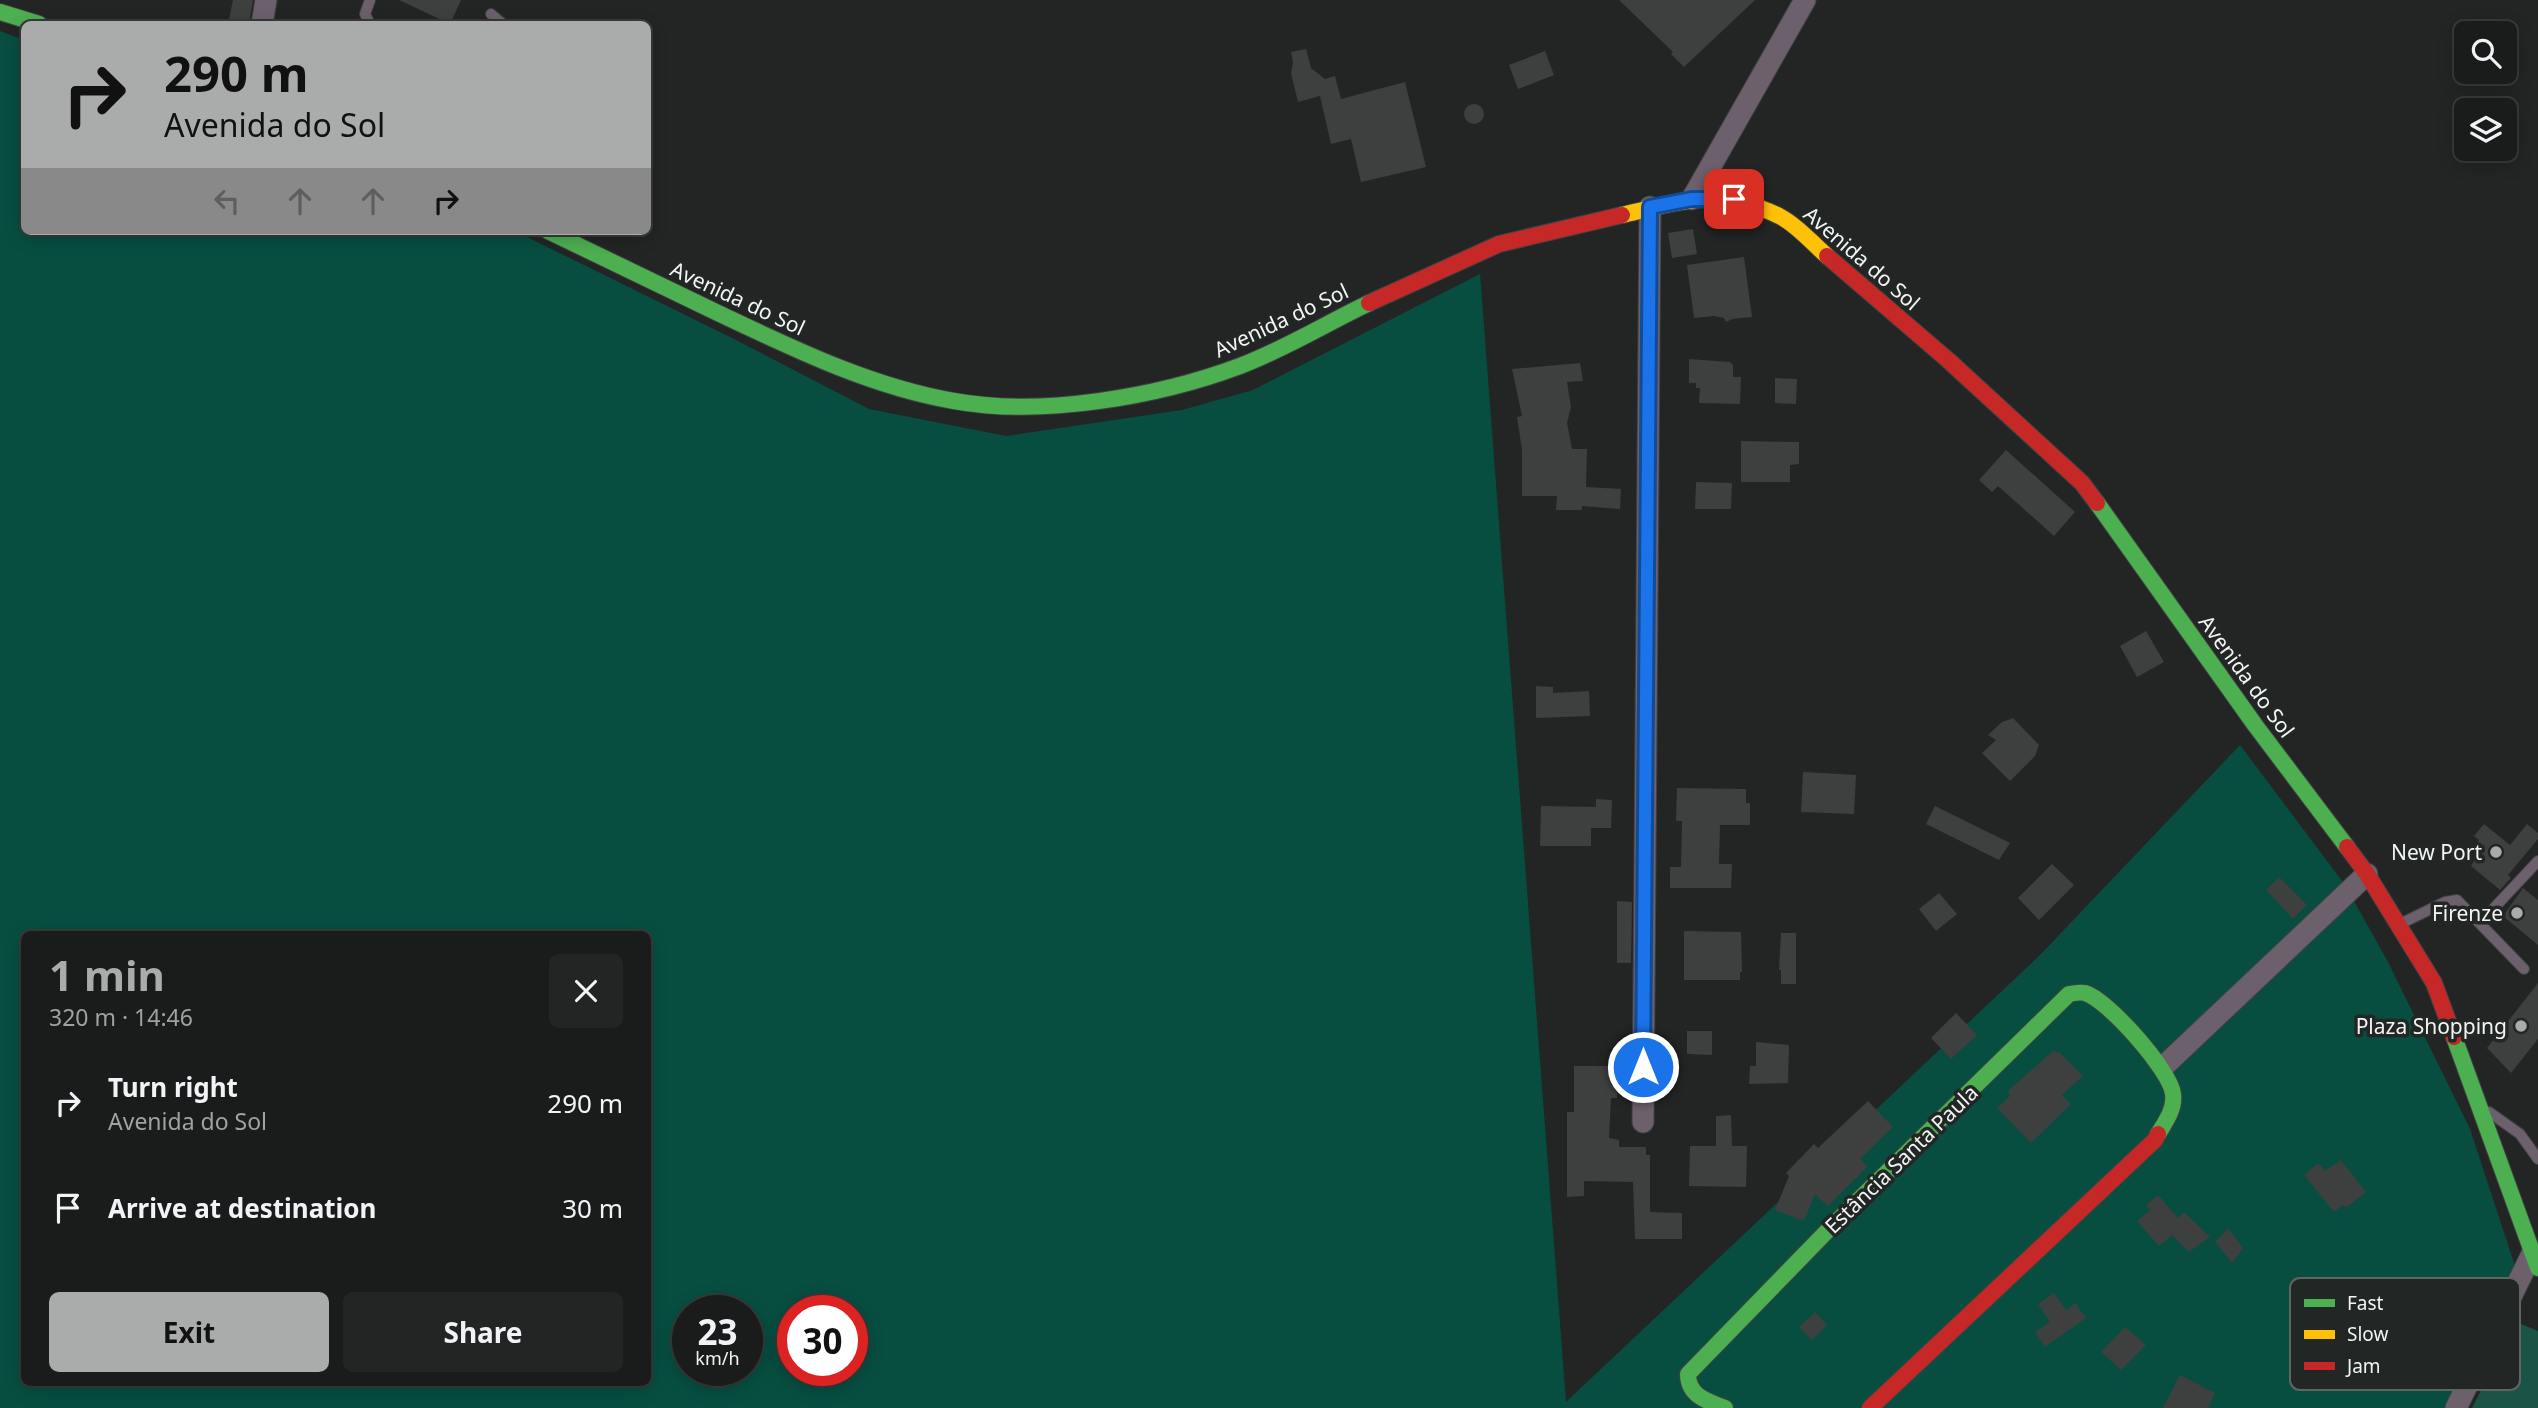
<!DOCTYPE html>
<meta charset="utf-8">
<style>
body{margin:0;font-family:"Noto Sans",sans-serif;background:#232524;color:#f1f3f6;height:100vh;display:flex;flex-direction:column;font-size:26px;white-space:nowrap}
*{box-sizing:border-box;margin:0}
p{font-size:23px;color:#9fa1a3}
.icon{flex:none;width:38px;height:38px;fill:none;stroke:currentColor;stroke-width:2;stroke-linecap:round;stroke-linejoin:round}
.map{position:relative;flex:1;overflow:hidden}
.side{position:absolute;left:21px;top:931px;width:630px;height:455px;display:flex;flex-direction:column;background:#1a1c1b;border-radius:10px;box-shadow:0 4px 18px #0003,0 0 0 2px #383a3a}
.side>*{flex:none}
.banner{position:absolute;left:21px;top:21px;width:630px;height:214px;border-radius:10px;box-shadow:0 4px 18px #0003,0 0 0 2px #383a3a;background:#aaacab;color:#111;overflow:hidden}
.tools{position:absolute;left:2454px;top:21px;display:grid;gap:14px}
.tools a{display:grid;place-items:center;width:63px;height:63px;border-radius:10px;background:#1a1c1b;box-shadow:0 4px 18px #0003,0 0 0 2px #383a3a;font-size:35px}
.speed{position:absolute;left:672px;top:1295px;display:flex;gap:14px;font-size:35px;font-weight:700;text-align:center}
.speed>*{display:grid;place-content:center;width:91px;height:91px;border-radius:50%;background:#1a1c1b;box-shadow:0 4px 18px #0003,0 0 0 2px #383a3a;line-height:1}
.speed small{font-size:18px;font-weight:400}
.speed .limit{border:10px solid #d22;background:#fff;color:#111}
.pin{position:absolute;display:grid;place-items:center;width:60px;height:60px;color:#fff;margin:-30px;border-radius:14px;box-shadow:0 4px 10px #0006}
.me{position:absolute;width:77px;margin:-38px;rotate:0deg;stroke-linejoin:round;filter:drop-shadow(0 0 5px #0008)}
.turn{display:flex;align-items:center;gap:24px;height:147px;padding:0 28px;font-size:32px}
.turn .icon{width:91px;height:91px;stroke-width:2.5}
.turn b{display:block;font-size:49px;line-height:60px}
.lanes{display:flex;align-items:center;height:66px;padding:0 28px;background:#0003;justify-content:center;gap:35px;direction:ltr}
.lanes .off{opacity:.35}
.round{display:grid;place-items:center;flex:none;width:74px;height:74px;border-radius:10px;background:#232524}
.headline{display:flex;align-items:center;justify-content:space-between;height:119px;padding:0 28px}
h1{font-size:42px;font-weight:700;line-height:52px;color:#aaacab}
.button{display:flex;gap:14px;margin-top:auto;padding:14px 28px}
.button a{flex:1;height:80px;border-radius:10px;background:#aaacab;color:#111;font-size:28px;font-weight:700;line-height:80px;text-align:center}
.button a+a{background:#232524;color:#f1f3f6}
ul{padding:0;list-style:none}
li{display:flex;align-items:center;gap:21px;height:105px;padding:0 28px}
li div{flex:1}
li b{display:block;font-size:26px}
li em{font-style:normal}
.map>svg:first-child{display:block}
.green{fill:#074e41;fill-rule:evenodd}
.forest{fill:#1c5347}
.building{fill:#3e3f3f}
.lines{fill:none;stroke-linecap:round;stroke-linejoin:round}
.lane-casing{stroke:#404241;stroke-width:12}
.street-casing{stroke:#404241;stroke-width:23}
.fast-casing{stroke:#404241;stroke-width:18}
.slow-casing{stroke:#404241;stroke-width:18}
.jam-casing{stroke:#404241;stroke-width:18}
.lane{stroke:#6c606d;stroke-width:10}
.street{stroke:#6c606d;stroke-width:21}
.fast{stroke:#4caf50;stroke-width:16}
.slow{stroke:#ffc107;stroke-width:16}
.jam{stroke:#c62828;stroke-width:16}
.route-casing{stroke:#114b97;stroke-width:18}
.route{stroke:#1a73e8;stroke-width:12}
.poi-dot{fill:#aaacab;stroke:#222625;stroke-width:2.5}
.labels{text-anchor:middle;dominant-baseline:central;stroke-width:7;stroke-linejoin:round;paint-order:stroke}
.street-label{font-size:21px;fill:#f2f5f4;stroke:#222625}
.poi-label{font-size:21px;fill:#f2f5f4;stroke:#222625;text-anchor:end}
.key{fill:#222625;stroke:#606463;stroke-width:2}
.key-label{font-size:19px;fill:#f2f5f4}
</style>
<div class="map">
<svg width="2538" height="1408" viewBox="0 0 2538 1408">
<rect width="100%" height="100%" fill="#232524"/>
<path class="green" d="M0,31L24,40V231H515L734,339L869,409L1006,436L1182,410L1253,390L1480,274L1566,1402L2040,955L2240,745L2345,885L2388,962L2470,1129L2515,1266L2445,1408H0ZM24,934H648V1382H24ZM688,1311H747V1370H688ZM793,1311H852V1370H793Z"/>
<path class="forest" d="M2516,1322L2538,1331V1408H2472Z"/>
<path class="building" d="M233,0H253L249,24H228Z
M399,0H461L450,24Z
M1619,0H1755L1684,67L1671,54L1673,52Z
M1306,49L1311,68L1325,79L1335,76L1341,99L1405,82L1426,167L1361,182L1351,139L1331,144L1320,96L1298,102L1291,73L1293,62L1291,52Z
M1545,51L1554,75L1518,89L1509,65Z
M1464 114a10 10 0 1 1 20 0a10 10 0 1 1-20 0Z
M1693,229L1697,254L1672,258L1668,233Z
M1744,257L1752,317L1732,319L1726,322L1724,318L1714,316L1694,318L1687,265Z
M1689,359L1730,362L1733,365V377H1741L1740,404L1699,403L1700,388H1696V383H1689Z
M1580,363L1583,381L1567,382L1571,407L1567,423L1572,449H1587L1586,487L1621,489L1620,509L1582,506V510H1556L1557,496H1522V450L1517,417L1522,416L1512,369Z
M1775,378L1797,379L1796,404L1775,403Z
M1741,441L1799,442V464L1790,465V482H1741Z
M2006,450L2075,512L2054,536L1998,486L1992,492L1979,480Z
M1696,482L1732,483L1731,509H1695Z
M2146,631L2164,662L2137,677L2120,646Z
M1536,686L1553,687V693L1589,691L1590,716L1536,718Z
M2013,718L2039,745L2035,756L2010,781L1982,753L1996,740L1988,735L2002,722Z
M1803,772L1856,775L1854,814L1801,812Z
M1677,788L1746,789V803H1750V825H1720L1719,864H1732L1731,888H1670V867H1681L1682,821H1676Z
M1596,799L1612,800L1611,828H1591V846H1540L1541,806L1596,807Z
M1935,806L2010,843L1999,860L1926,824Z
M2484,824L2510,845L2527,824L2538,833V839L2508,875L2511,878L2500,890L2471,866L2479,853L2473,848L2479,840L2474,836Z
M2052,864L2074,885L2039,920L2018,898Z
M2279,877L2307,905L2293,919L2266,890Z
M2523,888L2538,900V945L2503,916Z
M1939,893L1957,914L1936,931L1919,909Z
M1617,901L1632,902L1631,963H1617Z
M1684,931L1741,932L1742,972H1740V980H1684Z
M1781,933H1796V984H1781V970H1779Z
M2538,983V1039L2511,1073L2487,1048Z
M1956,1013L1977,1035L1951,1059L1931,1038Z
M1687,1031H1712V1055L1687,1054Z
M1756,1042L1789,1045L1788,1083L1749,1084L1750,1066H1756Z
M2054,1050L2056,1053L2058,1051L2083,1076L2062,1095L2071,1104L2031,1143L1997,1108L2010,1096L2008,1091Z
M1574,1066H1618L1617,1098H1611L1609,1138L1619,1140V1147H1646V1155H1650V1212L1682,1213V1239H1635L1633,1182L1584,1181V1196L1567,1197V1112H1574Z
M1868,1101L1893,1127L1860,1159L1868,1166L1828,1206L1815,1194L1804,1221L1775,1210L1789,1176L1786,1173L1814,1144L1818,1148Z
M1731,1115L1732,1146H1747L1746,1187L1689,1186L1690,1146H1716V1116Z
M2341,1160L2366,1192L2347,1207L2343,1205L2334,1212L2304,1175L2318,1163L2325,1171Z
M2158,1195L2178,1218L2184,1212L2210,1237L2189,1252L2172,1235L2159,1246L2137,1221L2150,1210L2146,1205Z
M2228,1228L2243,1248L2232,1263L2215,1242Z
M2054,1293L2066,1310L2075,1303L2086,1318L2045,1347L2035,1332L2050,1322L2038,1304Z
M1815,1312L1827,1325L1812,1340L1799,1327Z
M2125,1327L2146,1345L2121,1370L2101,1352Z
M2180,1375L2215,1393L2208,1408H2163Z"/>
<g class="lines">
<g class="lane-casing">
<path id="lane" d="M370,0L365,14L370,24
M491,14L503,24
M2480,923L2538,861
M2400,924L2445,902L2457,900L2524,969
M2489,1112L2520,1134L2538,1159"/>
</g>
<g class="street-casing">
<path id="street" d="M262,24L266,0
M1692,199L1805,0
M2164,1066L2367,874
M1643,1122L1650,207
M2456,1408L2532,1254"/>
</g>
<g class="fast-casing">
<path id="fast" d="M0,12L39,24
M548,231C605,259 663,286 720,314C794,349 872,387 954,401C1041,417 1157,397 1240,366C1285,349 1327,323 1369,303
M2097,503L2255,725L2347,847
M2454,1037L2538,1268
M1725,1408C1707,1401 1688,1396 1688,1374L1832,1226L2069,994C2074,993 2080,992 2085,993C2107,999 2171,1071 2173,1094C2175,1109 2166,1121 2158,1134"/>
</g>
<g class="slow-casing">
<path id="slow" d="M1622,215C1682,201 1723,187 1781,217C1798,226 1813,244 1827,256"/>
</g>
<g class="jam-casing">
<path id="jam" d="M1827,256L1948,360L2082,483L2097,503
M1369,303L1499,244L1622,215
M2347,847L2367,874L2434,983L2454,1037
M1870,1408L2155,1140L2158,1134"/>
</g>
<use href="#lane" class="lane"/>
<use href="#street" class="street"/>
<use href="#fast" class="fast"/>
<use href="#slow" class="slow"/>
<use href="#jam" class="jam"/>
</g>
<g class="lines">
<g class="route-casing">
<path id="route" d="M1643,1067L1650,207L1692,199H1734"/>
</g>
<use href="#route" class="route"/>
</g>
<g class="poi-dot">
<circle cx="2496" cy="852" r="7"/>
<circle cx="2517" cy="913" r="7"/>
<circle cx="2521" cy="1026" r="7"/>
</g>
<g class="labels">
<g class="street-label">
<text transform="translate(1862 258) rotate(41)">Avenida do Sol</text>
<text transform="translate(738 298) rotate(25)">Avenida do Sol</text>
<text transform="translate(1281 320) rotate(-25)">Avenida do Sol</text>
<text transform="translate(2247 676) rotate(54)">Avenida do Sol</text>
<text transform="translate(1901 1159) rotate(-44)">Estância Santa Paula</text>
</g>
<g class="poi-label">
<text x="2482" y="852">New Port</text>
<text x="2503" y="913">Firenze</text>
<text x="2507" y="1026">Plaza Shopping</text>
</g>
</g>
<rect x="2290" y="1278" width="230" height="112" rx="10" class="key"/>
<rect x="2304" y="1299" width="31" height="8" fill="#4caf50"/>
<rect x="2304" y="1330" width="31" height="9" fill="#ffc107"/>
<rect x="2304" y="1362" width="31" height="8" fill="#c62828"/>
<g class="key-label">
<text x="2347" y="1310">Fast</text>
<text x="2347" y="1341">Slow</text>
<text x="2347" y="1373">Jam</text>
</g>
</svg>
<div class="tools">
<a><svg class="icon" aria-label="search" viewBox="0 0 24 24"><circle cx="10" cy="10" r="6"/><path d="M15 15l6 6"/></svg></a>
<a><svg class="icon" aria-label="layers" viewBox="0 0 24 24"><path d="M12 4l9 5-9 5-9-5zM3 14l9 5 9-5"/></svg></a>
</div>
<div class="speed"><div>23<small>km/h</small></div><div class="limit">30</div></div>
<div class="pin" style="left:1734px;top:199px;background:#d93025"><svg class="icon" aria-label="arrive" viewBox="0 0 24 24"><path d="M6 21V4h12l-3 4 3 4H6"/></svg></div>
<svg class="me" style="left:1643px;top:1067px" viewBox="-20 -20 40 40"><circle r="17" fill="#1a73e8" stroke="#fff" stroke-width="3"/><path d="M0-11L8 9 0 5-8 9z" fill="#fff"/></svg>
<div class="banner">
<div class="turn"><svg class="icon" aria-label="right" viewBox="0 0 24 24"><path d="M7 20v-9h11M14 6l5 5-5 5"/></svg><div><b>290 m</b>Avenida do Sol</div></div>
<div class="lanes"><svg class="icon off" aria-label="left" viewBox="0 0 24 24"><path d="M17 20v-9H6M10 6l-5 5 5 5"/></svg><svg class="icon off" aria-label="ahead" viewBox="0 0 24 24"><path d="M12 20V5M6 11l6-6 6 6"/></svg><svg class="icon off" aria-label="ahead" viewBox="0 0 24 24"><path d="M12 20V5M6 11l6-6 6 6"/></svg><svg class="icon" aria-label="right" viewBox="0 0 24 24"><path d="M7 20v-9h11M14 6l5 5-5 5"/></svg></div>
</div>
<section class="side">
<div class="headline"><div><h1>1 min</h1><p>320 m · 14:46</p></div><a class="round"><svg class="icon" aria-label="close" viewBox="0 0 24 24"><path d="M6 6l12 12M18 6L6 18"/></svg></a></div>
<ul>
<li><svg class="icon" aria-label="right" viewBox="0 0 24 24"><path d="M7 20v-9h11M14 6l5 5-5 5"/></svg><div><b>Turn right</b><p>Avenida do Sol</p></div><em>290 m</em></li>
<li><svg class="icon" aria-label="arrive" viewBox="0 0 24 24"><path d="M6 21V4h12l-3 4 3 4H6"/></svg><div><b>Arrive at destination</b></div><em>30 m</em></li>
</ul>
<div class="button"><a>Exit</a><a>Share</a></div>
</section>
</div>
